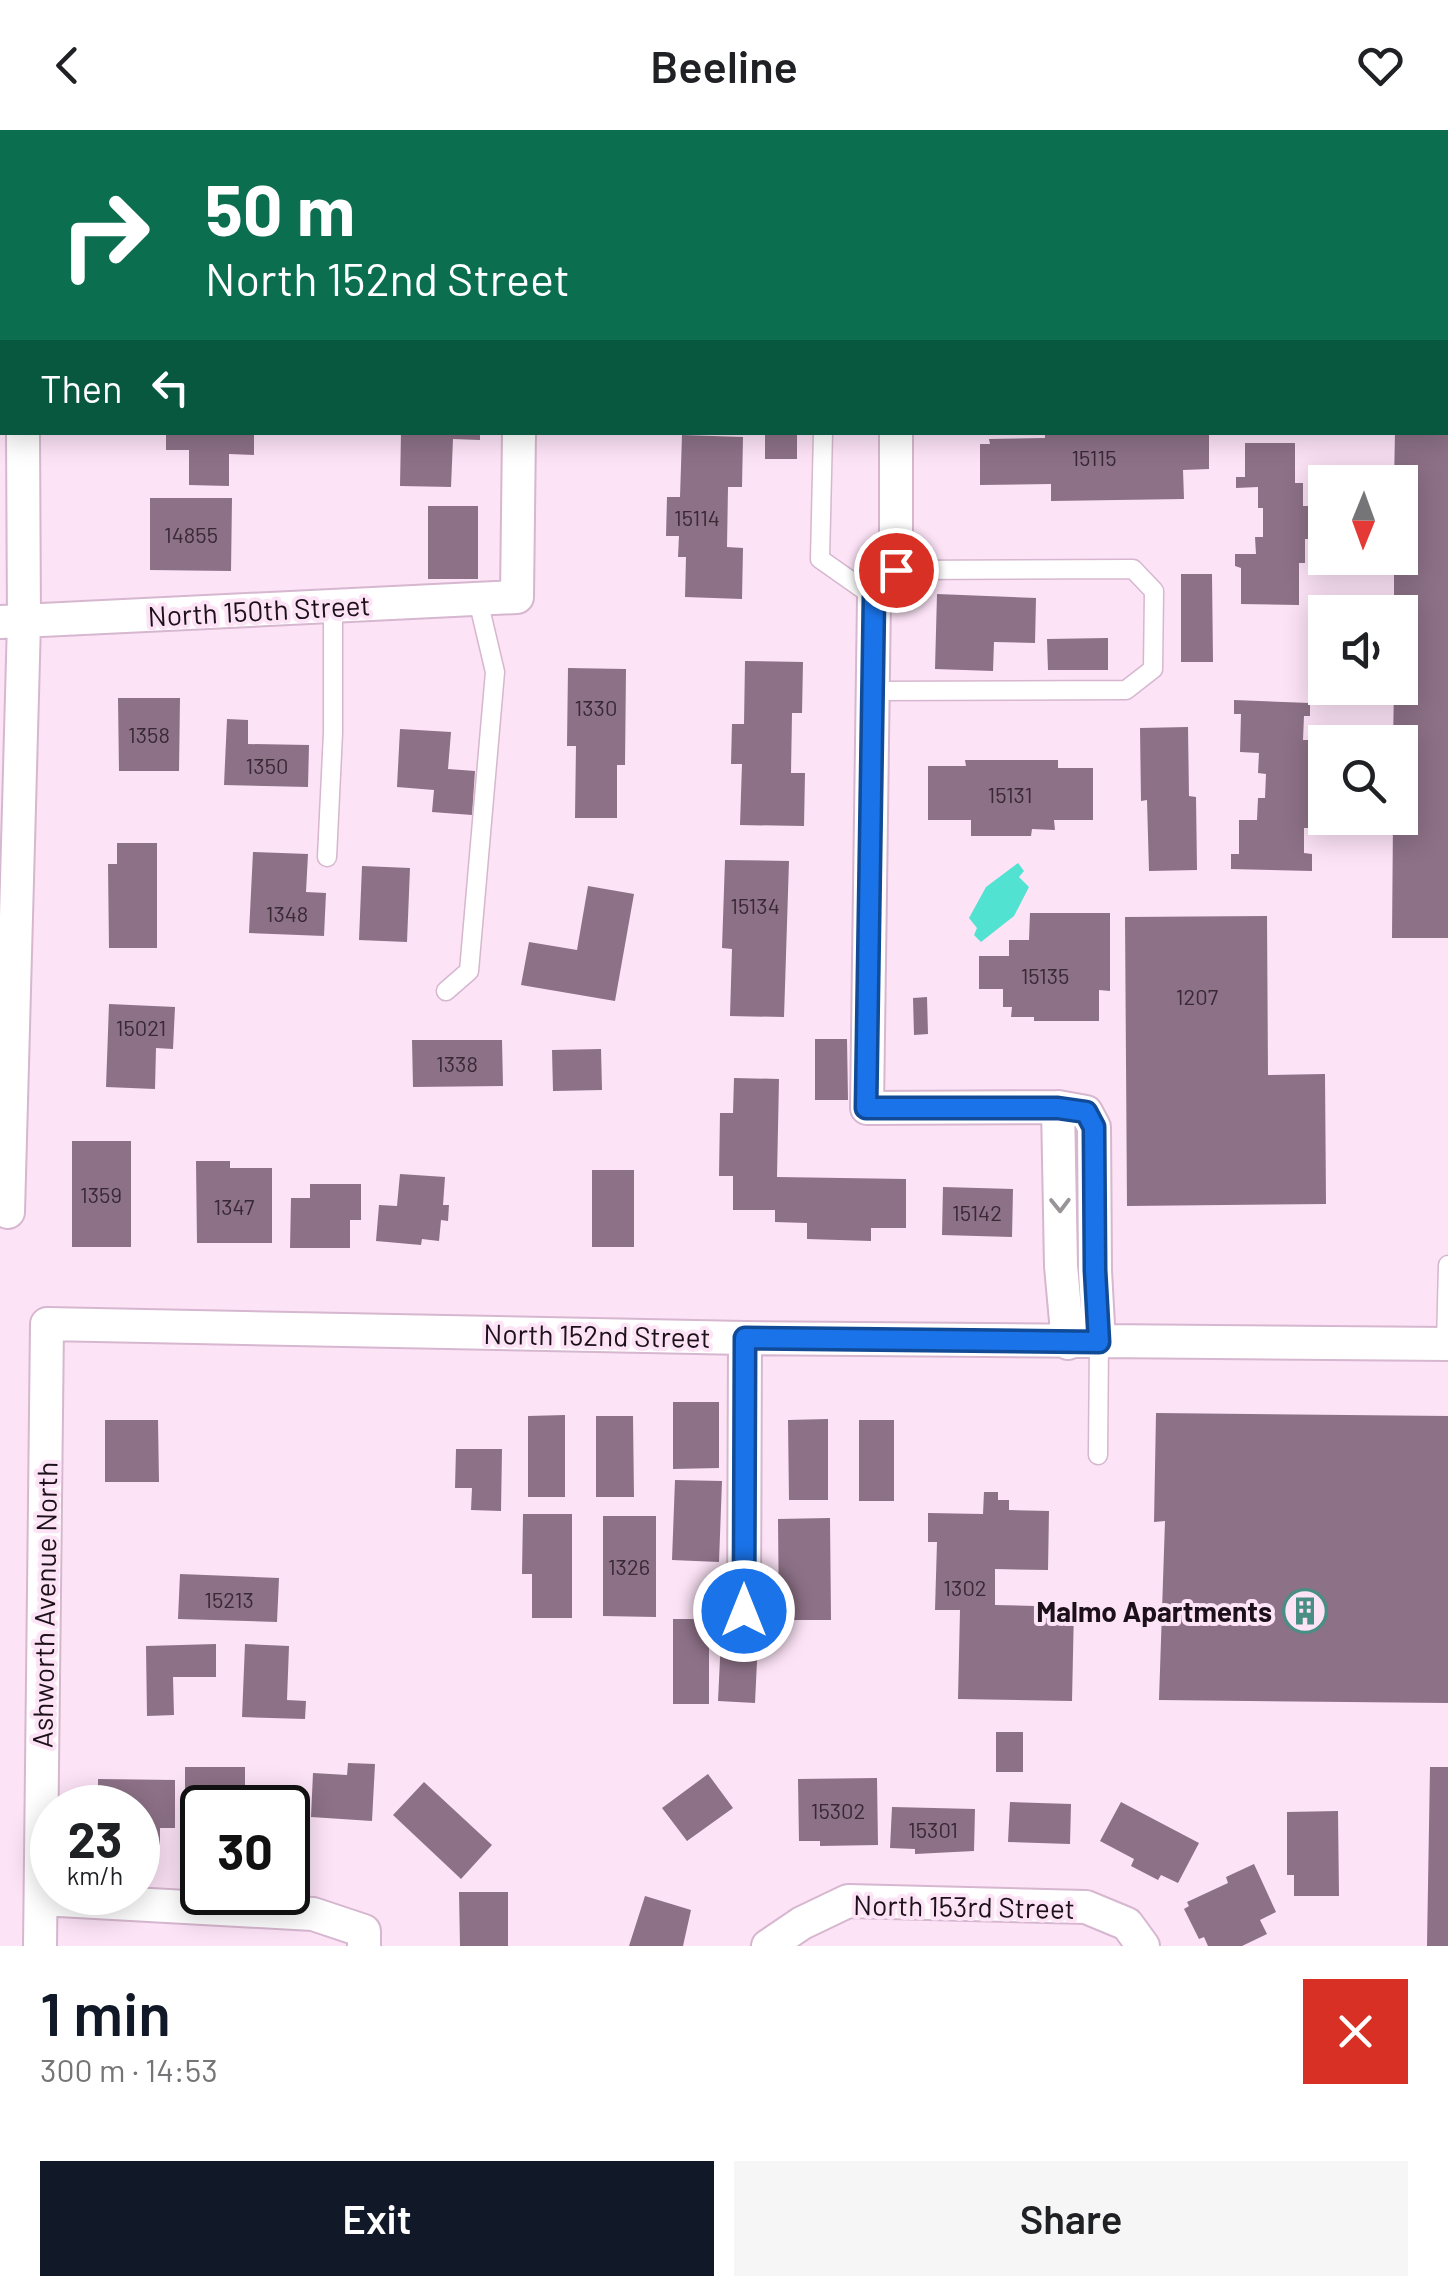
<!DOCTYPE html>
<meta charset="utf-8">
<style>
body{margin:0;font-family:Barlow,sans-serif;background:#f6f6f6;color:#202124;height:100vh;display:flex;flex-direction:column;font-size:38px;white-space:nowrap}
*{box-sizing:border-box;margin:0}
p{font-size:32px;color:#757577}
.icon{flex:none;width:55px;height:55px;fill:none;stroke:currentColor;stroke-width:2;stroke-linecap:round;stroke-linejoin:round}
.map{position:relative;height:1816px;overflow:hidden}
.drawer{display:flex;flex-direction:column;background:#fff;flex:1}
.drawer>*{flex:none}
.guide{position:absolute;left:0px;top:0px;width:1450px;height:305px;box-shadow:0 5px 25px #0003;background:#0b6e4f;color:#fff;overflow:hidden}
.needle{width:65px;rotate:181deg}
.controls{position:absolute;left:1308px;top:335px;display:grid;gap:20px}
.controls a{display:grid;place-items:center;width:110px;height:110px;border-radius:0px;background:#fff;box-shadow:0 5px 25px #0003;font-size:50px}
.speed{position:absolute;left:30px;top:1655px;display:flex;gap:20px;font-size:50px;font-weight:700;text-align:center}
.speed>*{display:grid;place-content:center;width:130px;height:130px;border-radius:50%;background:#fff;box-shadow:0 5px 25px #0003;line-height:1}
.speed small{font-size:25px;font-weight:400}
.speed .limit{border:5px solid #111;border-radius:15px;background:#fff;color:#111}
.pin{position:absolute;display:grid;place-items:center;width:85px;height:85px;color:#fff;margin:-42px;border:5px solid #fff;border-radius:50%;box-shadow:0 2px 10px #0007}
.me{position:absolute;width:110px;margin:-55px;rotate:0deg;stroke-linejoin:round;filter:drop-shadow(0 0 8px #0008)}
.turn{display:flex;align-items:center;gap:35px;height:210px;padding:0 40px;font-size:45px}
.turn .icon{width:130px;height:130px;stroke-width:2.5}
.turn b{display:block;font-size:70px;line-height:85px}
.then{display:flex;align-items:center;height:95px;padding:0 40px;background:#0003;gap:20px;font-size:38px}
.round{display:grid;place-items:center;flex:none;width:105px;height:105px;border-radius:0px;background:#f6f6f6}
.headline{display:flex;align-items:center;justify-content:space-between;height:170px;padding:0 40px}
h1{font-size:60px;font-weight:600;line-height:75px;color:#111827}
.action{display:flex;gap:20px;margin-top:auto;padding:20px 40px}
.action a{flex:1;height:115px;border-radius:0px;background:#111827;color:#fff;font-size:40px;font-weight:600;line-height:115px;text-align:center}
.action a+a{background:#f6f6f6;color:#202124}
header{display:flex;justify-content:space-between;align-items:center;height:130px;padding:0 40px;background:#fff;font-size:45px;font-weight:600}
.map>svg:first-child{display:block}
.water{fill:#52e2d1}
.building{fill:#8d7187}
.lines{fill:none;stroke-linecap:round;stroke-linejoin:round}
.service-casing{stroke:#d6b7cf;stroke-width:21}
.minor-casing{stroke:#d6b7cf;stroke-width:36}
.service{stroke:#fff;stroke-width:18}
.minor{stroke:#fff;stroke-width:32}
.oneway{stroke:#999498}
.route-casing{stroke:#114b97;stroke-width:25}
.route{stroke:#1a73e8;stroke-width:18}
.labels{text-anchor:middle;dominant-baseline:central;stroke-width:8;stroke-linejoin:round;paint-order:stroke}
.number-label{font-size:22px;fill:#382935}
.street-label{font-size:28px;fill:#1c111a;stroke:#fce3f6}
.poi-label{font-size:28px;font-weight:bold;fill:#1c111a;stroke:#fce3f6;text-anchor:end}
</style>
<header><svg class="icon" aria-label="back" viewBox="0 0 24 24"><path d="M15 5l-7 7 7 7"/></svg>Beeline<svg class="icon" aria-label="heart" viewBox="0 0 24 24"><path d="M12 20l-8-8c-3-5 5-10 8-4 3-6 11-1 8 4z"/></svg></header>
<div class="map">
<svg width="1448" height="1816" viewBox="0 0 1448 1816">
<rect width="100%" height="100%" fill="#fce3f6"/>
<path class="water" d="M1018,733L1024,741L1019,747L1029,757L1014,786L981,812L974,805L977,798L969,788L986,757Z"/>
<path class="building" d="M166,302H254V325L229,324V356L189,355V320H166Z
M401,302H480V310L453,309L451,357L400,356Z
M765,302H797V329H765Z
M1045,302H1209V339L1183,340L1184,369L1051,371V354L980,355V314H990L989,309L1045,308Z
M1395,302H1448V808H1392L1393,688H1400V612H1393L1394,558H1400V482H1394V428H1400V352H1394Z
M682,305L743,307L742,357H728L727,417L743,418L742,469L685,467L686,427H678L679,406H666L667,367H680Z
M1245,313H1295V353H1303V376H1311V409H1305V433H1299V475L1241,474V438L1235,436V424H1256L1255,407H1263V378H1258V357L1236,358V347H1245Z
M150,368H232L231,441L150,440Z
M428,376H478V449H428Z
M1181,444H1212L1213,532H1181Z
M937,464L1036,468L1035,513L994,512L993,541L935,539Z
M1108,508V540H1048L1047,509Z
M745,531L803,532L802,583H792L791,643H805L804,696L740,695L742,634H731L732,594H744Z
M568,538L626,539L625,635H617V688H575L576,616H567Z
M118,568H180L179,641H119Z
M1234,570L1310,573V586H1304L1303,610H1311V634L1318,635L1317,676H1311L1310,698H1304V723L1312,724V741L1231,739V724H1239V690H1257L1258,668H1265L1266,644L1258,643L1259,623L1240,622L1241,584H1234Z
M227,589L248,590V614L309,615L308,657L224,655Z
M1188,597L1189,666L1196,667L1197,740L1149,741L1147,670L1141,671L1140,598Z
M400,599L451,602L448,639L475,641L472,685L432,682L434,660L397,657Z
M965,630H1058V638H1093V690H1054L1055,700L1032,699L1031,706H971V690H928V636H966Z
M117,713H157V818H109L108,734H117Z
M253,722L308,724L306,762L326,763L324,806L249,803Z
M725,730L789,731L784,887L730,886L732,819L722,818Z
M362,736L410,738L407,812L359,810Z
M588,756L634,764L615,871L521,855L529,812L577,820Z
M1030,783H1110V861L1099,860V891H1034V887H1011L1012,877H1003V859H979V826H1009V810H1029Z
M1267,786L1268,945L1325,944L1326,1074L1127,1076L1125,787Z
M927,867L928,904L914,905L913,868Z
M109,874L175,877L173,919L156,918L155,959L106,957Z
M815,909H847L848,970H815Z
M412,910H502L503,956L413,957Z
M601,919L602,960L553,961L552,920Z
M734,948L779,949L777,1047L906,1049V1098H871V1111L807,1109V1093L775,1092V1080H733V1046H719L720,983H733Z
M72,1011H131V1117H72Z
M196,1031H230V1038H272V1113H197Z
M592,1040H634V1117H592Z
M400,1044L445,1047L443,1075H449L448,1091L441,1090L439,1111L422,1109L421,1115L376,1111L379,1075L397,1076Z
M310,1054H361V1090H350V1118H290L291,1068H310Z
M943,1057L1013,1059L1012,1107L942,1105Z
M673,1272H719V1338L673,1339Z
M1156,1283L1448,1286V1573L1159,1570L1165,1391L1154,1392Z
M565,1285V1367H528V1286Z
M596,1286H633L634,1367H596Z
M828,1289V1370H789L788,1290Z
M105,1290H158L159,1352H105Z
M859,1290H894V1371H859Z
M456,1319H502L501,1381L471,1380L472,1358H455Z
M675,1350L722,1351L719,1432L672,1430Z
M984,1362H998V1370H1009V1380L1049,1381L1048,1440L995,1439V1475L1074,1477L1072,1571L958,1569L960,1480H935L937,1412H928V1383L983,1384Z
M523,1384H572V1488H532V1444H522Z
M603,1386H656V1487L603,1486Z
M830,1388L831,1490H779L778,1389Z
M180,1444L279,1448L277,1492L178,1489Z
M722,1487L759,1489L755,1573L718,1571Z
M673,1489H709V1574H673Z
M216,1514V1547H173L174,1585L147,1586L146,1516Z
M245,1514L289,1516L287,1570L306,1571L305,1589L242,1587Z
M996,1602H1023V1642H996Z
M348,1633L375,1634L372,1691L311,1687L313,1643L347,1645Z
M185,1637H245V1668L267,1669V1678H202V1711H185Z
M1430,1637H1448V1816H1427Z
M708,1644L733,1678L687,1711L662,1678Z
M877,1648L878,1715L820,1716V1711H799L798,1649Z
M98,1649L175,1650V1698H160V1715H138V1678H98Z
M424,1652L492,1715L461,1749L393,1685Z
M1010,1672L1071,1674L1070,1714L1008,1712Z
M1121,1672L1199,1713L1178,1753L1161,1745L1158,1750L1131,1736L1134,1729L1100,1711Z
M892,1677L975,1679L974,1721L915,1724V1719L890,1718Z
M1338,1681L1339,1766H1294V1745H1287V1682Z
M1254,1734L1276,1782L1260,1790L1267,1804L1242,1816H1208L1204,1807L1199,1809L1184,1779L1189,1776L1187,1772L1228,1753L1226,1747Z
M459,1762H508V1816H460Z
M645,1766L691,1780L683,1816H629Z"/>
<g class="lines">
<g class="service-casing">
<path id="service" d="M823,302L820,429L874,467
M873,561L1126,560L1153,539L1154,461L1133,439L896,440
M327,727L333,603V476
M446,861L469,841L495,542L478,470
M1446,1214L1448,1135
M1098,1325L1099,1213"/>
</g>
<g class="minor-casing">
<path id="minor" d="M23,2V0
M524,2V0
M1082,2V0
M1293,2V0
M0,143L2,142
M896,302V440L874,467L867,978L1058,977L1086,982L1094,997L1095,1141L1099,1213
M0,492L517,467L519,302
M1058,977L1061,1136L1068,1213
M8,1082L24,492L23,302
M744,1481L745,1208
M41,1769L313,1784L364,1801V1816
M40,1816L47,1194L745,1208L1448,1214
M768,1816L802,1793L848,1771L1086,1777L1127,1794L1143,1816"/>
</g>
<use href="#service" class="service"/>
<use href="#minor" class="minor"/>
</g>
<defs><path id="oneway-chevron" d="M-2-3.5L2.5 0L-2 3.5" fill="none" stroke-width="1.6" stroke-linecap="round" stroke-linejoin="round" transform="scale(2.5)"/></defs>
<use class="oneway" href="#oneway-chevron" transform="translate(1060 1075) rotate(89)"/>
<g class="lines">
<g class="route-casing">
<path id="route" d="M744,1481L745,1208L1099,1212L1095,1140L1094,997L1086,982L1058,978H866L874,467L896,440"/>
</g>
<use href="#route" class="route"/>
</g>
<defs>
<g id="building-ring" transform="scale(2.25)"><circle r="9.5" fill="#fce3f6" stroke="#488e84" stroke-width="1.5"/><path d="M-4-6H4V6H1V3H-1V6H-4ZM-2.5-4.3h1.7v1.8h-1.7ZM.8-4.3h1.7v1.8H.8ZM-2.5-1h1.7V.8h-1.7ZM.8-1h1.7V.8H.8Z" fill="#488e84"/></g>
</defs>
<g fill-rule="evenodd">
<use href="#building-ring" x="1305" y="1481"/>
</g>
<g class="labels">
<g class="number-label">
<text x="1094" y="327">15115</text>
<text x="697" y="387">15114</text>
<text x="191" y="404">14855</text>
<text x="596" y="577">1330</text>
<text x="149" y="604">1358</text>
<text x="267" y="635">1350</text>
<text x="1010" y="664">15131</text>
<text x="755" y="775">15134</text>
<text x="287" y="783">1348</text>
<text x="1045" y="845">15135</text>
<text x="1197" y="866">1207</text>
<text x="141" y="897">15021</text>
<text x="457" y="933">1338</text>
<text x="101" y="1064">1359</text>
<text x="234" y="1076">1347</text>
<text x="977" y="1082">15142</text>
<text x="629" y="1436">1326</text>
<text x="965" y="1457">1302</text>
<text x="229" y="1469">15213</text>
<text x="838" y="1680">15302</text>
<text x="933" y="1699">15301</text>
</g>
<g class="street-label">
<text transform="translate(259 480) rotate(-3)">North 150th Street</text>
<text transform="translate(597 1205) rotate(1)">North 152nd Street</text>
<text transform="translate(44 1475) rotate(-89)">Ashworth Avenue North</text>
<text transform="translate(964 1776) rotate(1)">North 153rd Street</text>
</g>
<g class="poi-label">
<text x="1272" y="1481">Malmo Apartments</text>
</g>
</g>
</svg>
<div class="controls">
<a><svg class="needle" viewBox="-14 -14 28 28"><path d="M0-13l5 13h-10z" fill="#e53935"/><path d="M0 13l5-13h-10z" fill="#757577"/></svg></a>
<a><svg class="icon" aria-label="sound" viewBox="0 0 24 24"><path d="M4 9h4l5-4v14l-5-4H4zM17 9q2 3 0 6"/></svg></a>
<a><svg class="icon" aria-label="search" viewBox="0 0 24 24"><circle cx="10" cy="10" r="6"/><path d="M15 15l6 6"/></svg></a>
</div>
<div class="speed"><div>23<small>km/h</small></div><div class="limit">30</div></div>
<div class="pin" style="left:896px;top:440px;background:#d93025"><svg class="icon" aria-label="arrive" viewBox="0 0 24 24"><path d="M6 21V4h12l-3 4 3 4H6"/></svg></div>
<svg class="me" style="left:744px;top:1481px" viewBox="-20 -20 40 40"><circle r="17" fill="#1a73e8" stroke="#fff" stroke-width="3"/><path d="M0-11L8 9 0 5-8 9z" fill="#fff"/></svg>
<div class="guide">
<div class="turn"><svg class="icon" aria-label="right" viewBox="0 0 24 24"><path d="M7 20v-9h11M14 6l5 5-5 5"/></svg><div><b>50 m</b>North 152nd Street</div></div>
<div class="then">Then<svg class="icon" aria-label="left" viewBox="0 0 24 24"><path d="M17 20v-9H6M10 6l-5 5 5 5"/></svg></div>
</div>
</div>
<section class="drawer">
<div class="headline"><div><h1>1 min</h1><p>300 m · 14:53</p></div><a class="round" style="background:#d93025;color:#fff"><svg class="icon" aria-label="close" viewBox="0 0 24 24"><path d="M6 6l12 12M18 6L6 18"/></svg></a></div>
<div class="action"><a>Exit</a><a>Share</a></div>
</section>
